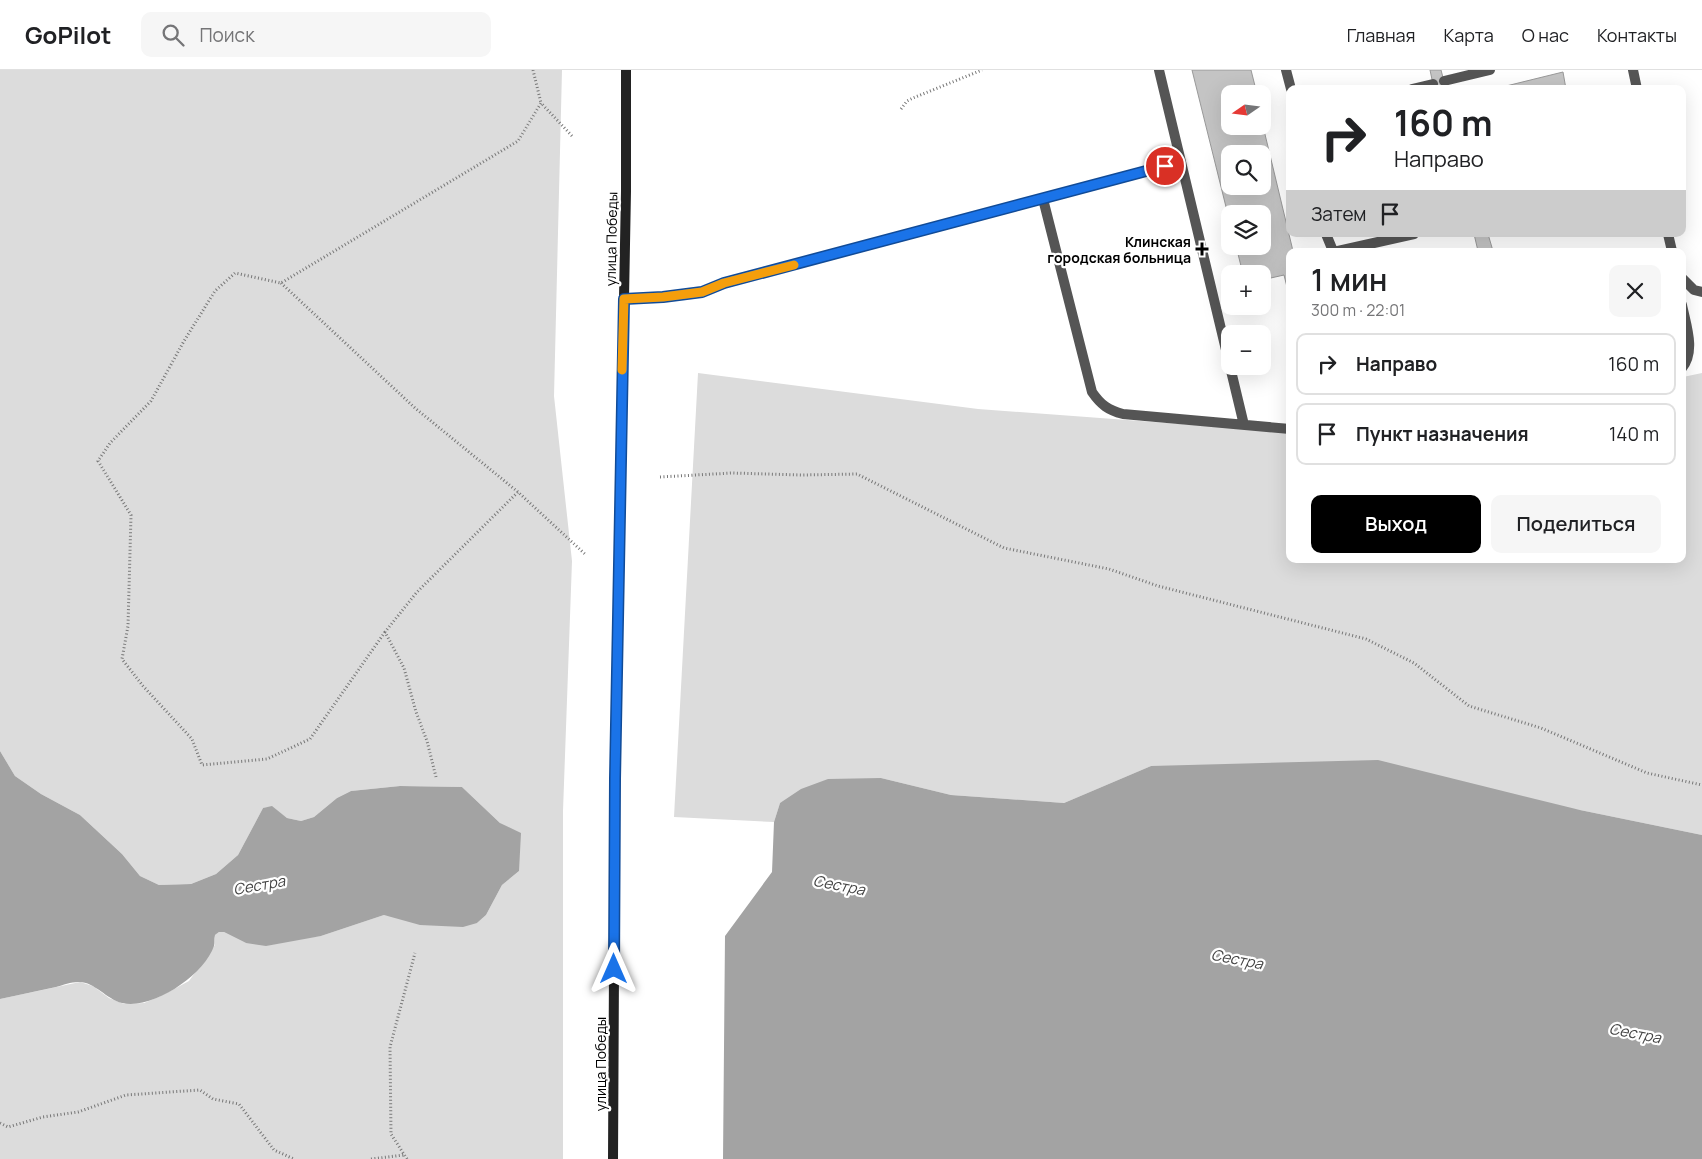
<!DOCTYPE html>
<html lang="ru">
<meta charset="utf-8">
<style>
body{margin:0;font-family:Manrope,sans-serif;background:#f6f6f6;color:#202124;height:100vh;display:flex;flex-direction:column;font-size:19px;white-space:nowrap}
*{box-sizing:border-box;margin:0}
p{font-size:16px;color:#757577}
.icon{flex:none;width:28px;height:28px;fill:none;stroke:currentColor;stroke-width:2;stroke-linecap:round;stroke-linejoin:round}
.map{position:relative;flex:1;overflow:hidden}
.panel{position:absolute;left:1286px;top:178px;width:400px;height:315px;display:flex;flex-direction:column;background:#fff;border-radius:10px;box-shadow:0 5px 20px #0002}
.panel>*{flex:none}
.banner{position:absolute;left:1286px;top:15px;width:400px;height:152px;border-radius:10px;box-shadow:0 5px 20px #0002;background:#fff;color:#202124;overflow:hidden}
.needle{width:32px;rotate:256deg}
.buttons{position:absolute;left:1221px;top:15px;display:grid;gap:10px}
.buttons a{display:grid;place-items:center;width:50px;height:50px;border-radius:10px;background:#fff;box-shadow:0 5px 20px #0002;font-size:25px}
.pin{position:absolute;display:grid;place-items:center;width:42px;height:42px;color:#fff;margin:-21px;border:2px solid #fff;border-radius:50%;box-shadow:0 1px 5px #0007}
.me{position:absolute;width:55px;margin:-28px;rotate:0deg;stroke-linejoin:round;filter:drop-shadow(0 0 4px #0008)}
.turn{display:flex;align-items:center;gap:18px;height:105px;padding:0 25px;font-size:22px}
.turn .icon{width:65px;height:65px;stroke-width:2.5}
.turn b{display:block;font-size:35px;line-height:42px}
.then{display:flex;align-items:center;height:48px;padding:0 25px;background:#0003;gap:10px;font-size:19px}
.round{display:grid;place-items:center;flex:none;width:52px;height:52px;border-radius:10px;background:#f6f6f6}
.summary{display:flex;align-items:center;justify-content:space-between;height:85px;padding:0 25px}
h1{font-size:30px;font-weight:600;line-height:38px}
.primary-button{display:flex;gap:10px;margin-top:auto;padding:10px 25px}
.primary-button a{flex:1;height:58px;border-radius:10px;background:#000;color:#fff;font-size:20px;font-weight:600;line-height:58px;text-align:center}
.primary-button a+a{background:#f6f6f6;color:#202124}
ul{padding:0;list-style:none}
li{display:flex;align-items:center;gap:15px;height:62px;margin:0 10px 8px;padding:0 15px;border:2px solid #e0e0e0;border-radius:10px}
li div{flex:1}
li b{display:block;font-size:19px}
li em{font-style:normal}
header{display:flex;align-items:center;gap:30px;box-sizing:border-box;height:70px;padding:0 25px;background:#fff;border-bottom:1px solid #e0e0e0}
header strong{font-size:24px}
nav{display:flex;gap:28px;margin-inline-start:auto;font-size:18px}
.search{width:350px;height:45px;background:#f6f6f6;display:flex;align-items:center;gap:12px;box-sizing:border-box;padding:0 18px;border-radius:10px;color:#757577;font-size:19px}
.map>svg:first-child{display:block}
.green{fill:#dcdcdc}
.water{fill:#a3a3a3}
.building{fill:#c4c4c4;stroke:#999;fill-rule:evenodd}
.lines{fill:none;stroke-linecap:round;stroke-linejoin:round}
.path{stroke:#777;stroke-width:3;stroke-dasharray:1 2.5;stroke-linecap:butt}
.lane{stroke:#555;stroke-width:10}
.secondary{stroke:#222;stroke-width:10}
.route-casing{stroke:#114b97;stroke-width:12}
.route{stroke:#1a73e8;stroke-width:9}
.slow{stroke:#f59e0b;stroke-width:9}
.poi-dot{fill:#000;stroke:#fff;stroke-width:2}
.labels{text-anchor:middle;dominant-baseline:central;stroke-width:4.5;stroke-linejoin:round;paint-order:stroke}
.street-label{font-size:14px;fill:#000;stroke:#fff}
.poi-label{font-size:14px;font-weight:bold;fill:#000;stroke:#fff;text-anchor:end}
.water-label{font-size:15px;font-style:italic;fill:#444;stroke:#fff}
</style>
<header>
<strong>GoPilot</strong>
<div class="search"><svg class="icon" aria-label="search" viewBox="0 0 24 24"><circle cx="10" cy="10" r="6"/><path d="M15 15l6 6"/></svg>Поиск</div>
<nav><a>Главная</a><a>Карта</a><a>О нас</a><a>Контакты</a></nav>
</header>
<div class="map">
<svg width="1702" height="1089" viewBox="0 0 1702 1089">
<rect width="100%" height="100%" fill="#fff"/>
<path class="green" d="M0,0H562L554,326L572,491L563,741V1089H0V929L80,912L93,916L109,928L124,934L144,933L161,926L189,911L215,875V865L219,862H224L246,873L321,866L384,845L477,853L486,845L502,815L519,801L500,753L462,717L400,716L351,721L337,728L314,747L301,751L287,748L272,737L263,738L238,785L216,804L191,814L159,815L140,806L122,784L80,745L41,724L15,706L0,681Z
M698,303L978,339L1290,362V489H1682L1683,307L1702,303V765L1580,740L1151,696L1064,733L951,725L881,708L780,733L774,752L674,747Z"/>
<path class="water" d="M0,681L15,706L41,724L80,745L122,784L140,806L159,815L191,814L216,804L238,785L263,738L272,736L287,748L301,751L314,747L337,728L351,721L400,716L462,717L500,753L521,763L519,801L502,815L486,845L477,853L463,857L420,855L384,845L321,866L266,876L246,873L224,862H219L215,865C214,869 215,873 214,876C204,905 153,940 122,933C106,929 94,911 78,912C71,912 63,915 56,917C37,921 19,925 0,929Z
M1378,690L1580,740L1702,765V1089H723L725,866L772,802L774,752L780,733L801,719L828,709L881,708L951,725L1064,733L1151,696Z"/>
<path class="building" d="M1192,0H1251L1257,24H1230V56H1262V36L1265,35L1270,55L1263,56L1293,181H1290V229L1284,205L1262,210V204H1243L1236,176H1262V144H1230V153ZM1230,84H1262V116H1230Z
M1430,0H1441L1446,19H1434Z
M1563,2L1566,19H1494Z
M1474,164H1488L1493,181H1478Z"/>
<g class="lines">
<path class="path" d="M533,0L541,33
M901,39L907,31L913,28L982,0
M281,213L415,338L518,422L586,485
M660,407L732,403L801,405L857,404L1004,478L1109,499L1158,516L1366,569L1414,593L1469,636L1541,658L1647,703L1702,715
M385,562L310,669L267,689L202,695L192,669L143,616L122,589L128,556L131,445L98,391L110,373L151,331L184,271L215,221L235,203L281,213L518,71L541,33L573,67
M436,707L427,671L416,642L404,598L385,562L417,522L518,422
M0,1053L8,1057L43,1047L78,1042L126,1025L200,1020L213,1029L239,1034L274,1080L294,1089
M371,1089L404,1085
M407,1089L391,1064L390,977L415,883"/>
<path class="lane" d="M1159,0L1244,355
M1286,0L1291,19
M1633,0L1637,19
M1444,11L1490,0
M1412,19L1433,14
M1043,129L1092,322C1101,335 1108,340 1123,344L1290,359
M1326,164L1333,181H1337
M1668,164L1672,181
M1338,181L1414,164
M1682,208L1694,220L1702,222
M624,229L663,227L702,222L725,213L1181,92
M1682,235C1686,255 1696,281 1682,298"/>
<path class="secondary" d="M613,1089L615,709L626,121V0"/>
</g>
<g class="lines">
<g class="route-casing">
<path id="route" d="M614,899L615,709L624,229L663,227L702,222L724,213L1165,96"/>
</g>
<use href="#route" class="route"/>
<path class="slow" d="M622,300L624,229L663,227L702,222L724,213L794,195"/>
</g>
<path class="poi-dot" d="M1199.5 171.5h5v5h5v5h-5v5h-5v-5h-5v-5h5z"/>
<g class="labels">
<g class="street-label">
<text transform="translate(611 169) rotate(-89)">улица Победы</text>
<text transform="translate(600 994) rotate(-90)">улица Победы</text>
</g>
<g class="poi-label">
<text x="1191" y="171">Клинская<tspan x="1191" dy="16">городская больница</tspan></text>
</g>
<g class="water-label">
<text transform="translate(259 815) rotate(-10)">Сестра</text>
<text transform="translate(839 815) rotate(11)">Сестра</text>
<text transform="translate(1237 889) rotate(11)">Сестра</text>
<text transform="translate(1635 963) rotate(11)">Сестра</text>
</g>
</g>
</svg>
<div class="buttons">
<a><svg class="needle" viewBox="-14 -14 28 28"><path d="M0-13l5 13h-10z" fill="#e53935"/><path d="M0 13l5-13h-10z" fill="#757577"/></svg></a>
<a><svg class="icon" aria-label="search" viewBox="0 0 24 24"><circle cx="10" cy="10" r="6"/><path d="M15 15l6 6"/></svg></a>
<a><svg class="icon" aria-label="layers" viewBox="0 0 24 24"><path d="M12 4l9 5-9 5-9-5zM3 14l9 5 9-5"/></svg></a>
<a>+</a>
<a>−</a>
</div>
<div class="pin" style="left:1165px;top:96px;background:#d93025"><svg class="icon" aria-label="arrive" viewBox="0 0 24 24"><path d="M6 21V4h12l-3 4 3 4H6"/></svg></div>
<svg class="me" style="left:614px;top:899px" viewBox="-20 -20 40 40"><path d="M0-17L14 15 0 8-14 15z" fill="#1a73e8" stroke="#fff" stroke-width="4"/></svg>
<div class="banner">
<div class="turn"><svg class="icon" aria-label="right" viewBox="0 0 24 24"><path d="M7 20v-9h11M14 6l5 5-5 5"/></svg><div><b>160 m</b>Направо</div></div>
<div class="then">Затем<svg class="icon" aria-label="arrive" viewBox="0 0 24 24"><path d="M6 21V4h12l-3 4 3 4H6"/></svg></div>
</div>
<section class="panel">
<div class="summary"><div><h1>1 мин</h1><p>300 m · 22:01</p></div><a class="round"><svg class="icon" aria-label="close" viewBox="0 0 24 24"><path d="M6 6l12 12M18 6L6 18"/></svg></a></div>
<ul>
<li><svg class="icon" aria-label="right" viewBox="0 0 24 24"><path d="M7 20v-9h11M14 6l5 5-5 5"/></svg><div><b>Направо</b></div><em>160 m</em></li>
<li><svg class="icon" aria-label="arrive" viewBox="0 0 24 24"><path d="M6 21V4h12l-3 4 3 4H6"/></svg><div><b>Пункт назначения</b></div><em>140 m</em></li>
</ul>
<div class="primary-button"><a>Выход</a><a>Поделиться</a></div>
</section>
</div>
